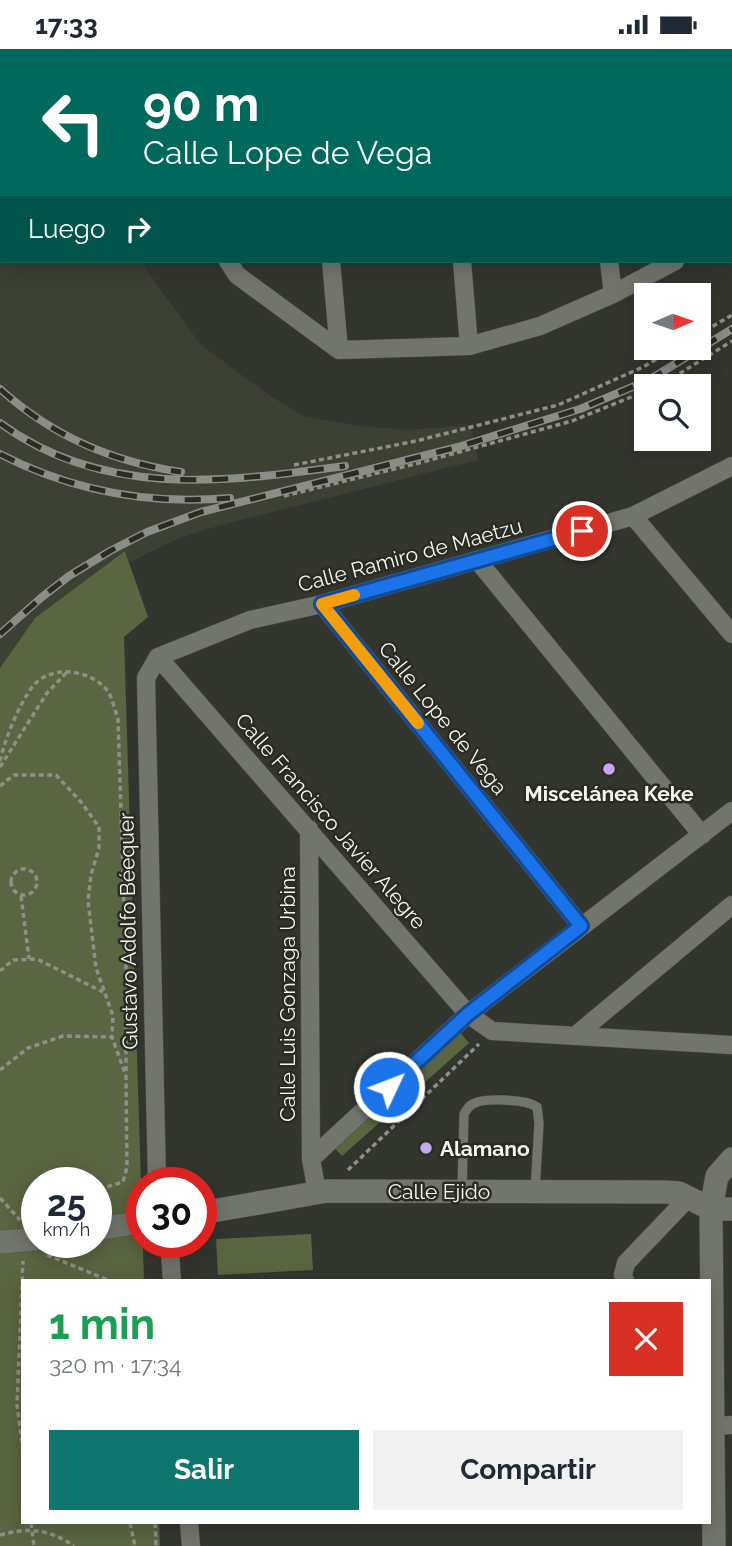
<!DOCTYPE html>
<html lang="es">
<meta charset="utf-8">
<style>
body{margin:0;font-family:Raleway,sans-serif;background:#f2f2f3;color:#1f2937;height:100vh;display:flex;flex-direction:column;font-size:26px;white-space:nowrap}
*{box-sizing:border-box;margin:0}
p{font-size:23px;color:#747a83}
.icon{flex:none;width:38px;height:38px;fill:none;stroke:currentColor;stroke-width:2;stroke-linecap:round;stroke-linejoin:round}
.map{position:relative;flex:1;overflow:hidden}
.sheet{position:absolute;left:21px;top:1230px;width:690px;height:245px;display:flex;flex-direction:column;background:#fff;border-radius:0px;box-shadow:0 4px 18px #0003}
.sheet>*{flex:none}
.hud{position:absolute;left:0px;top:0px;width:733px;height:214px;box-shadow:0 4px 18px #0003;background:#00695c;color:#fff;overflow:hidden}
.needle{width:46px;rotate:88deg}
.buttons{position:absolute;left:634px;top:234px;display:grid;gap:14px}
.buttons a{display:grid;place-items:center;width:77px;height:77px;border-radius:0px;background:#fff;box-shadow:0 4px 18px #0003;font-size:35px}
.speed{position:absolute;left:21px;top:1118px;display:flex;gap:14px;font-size:35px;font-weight:700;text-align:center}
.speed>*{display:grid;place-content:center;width:91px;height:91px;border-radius:50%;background:#fff;box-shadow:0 4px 18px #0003;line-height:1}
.speed small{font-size:18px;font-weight:400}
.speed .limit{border:10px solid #d22;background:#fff;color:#111}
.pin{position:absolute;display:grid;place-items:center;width:60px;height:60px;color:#fff;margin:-30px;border:4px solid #fff;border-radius:50%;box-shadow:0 2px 7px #0007}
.me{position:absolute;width:77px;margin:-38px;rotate:47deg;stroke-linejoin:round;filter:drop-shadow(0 0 5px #0008)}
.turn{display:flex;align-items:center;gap:24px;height:147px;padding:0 28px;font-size:32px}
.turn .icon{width:91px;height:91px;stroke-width:2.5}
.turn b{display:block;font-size:49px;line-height:60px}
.then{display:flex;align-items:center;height:66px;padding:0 28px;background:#0003;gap:14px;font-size:26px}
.round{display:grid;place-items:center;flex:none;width:74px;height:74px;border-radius:0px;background:#f2f2f3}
.head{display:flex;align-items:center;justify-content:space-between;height:119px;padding:0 28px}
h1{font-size:42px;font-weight:700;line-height:52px;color:#1e9e55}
.cta{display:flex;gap:14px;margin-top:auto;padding:14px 28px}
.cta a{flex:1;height:80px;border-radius:0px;background:#0f766e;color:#fff;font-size:28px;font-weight:700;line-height:80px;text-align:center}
.cta a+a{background:#f2f2f3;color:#1f2937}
.status{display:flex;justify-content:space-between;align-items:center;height:49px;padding:0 35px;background:#fff;direction:ltr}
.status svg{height:19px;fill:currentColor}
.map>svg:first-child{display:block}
.built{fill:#3c4133}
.green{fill:#5a6541;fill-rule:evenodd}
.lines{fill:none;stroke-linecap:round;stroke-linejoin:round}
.service-casing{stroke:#4f524a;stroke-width:10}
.minor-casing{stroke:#4f524a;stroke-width:19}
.tertiary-casing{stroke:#4f524a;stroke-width:24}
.path{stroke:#8d8f88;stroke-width:3.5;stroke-dasharray:5 3.5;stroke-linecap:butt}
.service{stroke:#72756c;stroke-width:9}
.minor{stroke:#72756c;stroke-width:18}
.tertiary{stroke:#72756c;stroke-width:23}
.rail-casing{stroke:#8b8e87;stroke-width:8}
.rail{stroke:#2a2c24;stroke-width:5;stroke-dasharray:16;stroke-linecap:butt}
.tertiary-bridge-casing{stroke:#4f524a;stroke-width:24;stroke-linecap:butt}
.tertiary-bridge{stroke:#72756c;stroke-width:23}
.route-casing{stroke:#114b97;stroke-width:18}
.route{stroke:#1a73e8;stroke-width:12}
.slow{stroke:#f59e0b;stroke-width:12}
.poi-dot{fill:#c5a7f1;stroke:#2a2c24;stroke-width:2.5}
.labels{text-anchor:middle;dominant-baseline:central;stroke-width:5;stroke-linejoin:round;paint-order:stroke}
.street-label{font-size:21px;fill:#f4f6f0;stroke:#2a2c24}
.poi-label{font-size:21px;font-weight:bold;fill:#f4f6f0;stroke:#2a2c24}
</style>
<div class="status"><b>17:33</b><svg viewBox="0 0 49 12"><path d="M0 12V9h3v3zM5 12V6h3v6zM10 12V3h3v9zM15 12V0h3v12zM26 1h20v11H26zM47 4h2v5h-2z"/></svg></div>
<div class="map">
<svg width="732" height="1497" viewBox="0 0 732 1497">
<rect width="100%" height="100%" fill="#33362e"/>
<path class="built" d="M0,0L99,2H2V212H142L147,222L201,296L269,346L303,367L360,377L408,381L471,376L478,411L221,476L177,490L130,513L125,502L35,569L0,619Z"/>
<path class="green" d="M125,502L148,568L124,588L144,1232H23V1474H159L160,1497H0V619L35,569ZM37,1134H96V1194H37Z
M458,981L469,994L342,1107L332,1096Z
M311,1185L313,1221L218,1226L216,1190Z"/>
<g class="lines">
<g class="service-casing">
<path id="service" d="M462,1142L464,1065C466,1062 468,1058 471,1056C482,1048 526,1050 537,1058L539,1074L535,1142"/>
</g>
<g class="minor-casing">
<path id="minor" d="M167,0V2
M312,0V2
M444,0L445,2
M228,212L237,226L339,301L469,297L540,277L613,245L675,212
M331,212L339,301
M462,212L469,297
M609,212L613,245
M633,467L732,585
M478,512L702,786
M322,555L581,877
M158,608L468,965L492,982L732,996
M309,780L311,1110L317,1143
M575,987L732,856
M311,1110L468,965L732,762
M157,1134L146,629L158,608L250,571L322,555L633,467L732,417
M170,1204L172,1232
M625,1232L623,1226L626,1214L689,1148
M712,1377L732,1376
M189,1474L191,1497"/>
</g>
<g class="tertiary-casing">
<path id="tertiary" d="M201,1164L327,1142L665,1143L679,1144L711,1160H732
M96,1180L142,1173
M714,1497L711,1160L717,1127L732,1110"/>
</g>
<path class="path" d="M698,286L732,266
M658,338L732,292
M294,416L416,392L558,356L643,318L676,299
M284,447L423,413L572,372L646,342
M0,712C5,690 19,655 33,637C52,614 94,621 109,644C113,652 115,662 118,670L126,920V1027
M0,718L47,644L66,624
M0,737L14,726H56L81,753L99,778V799L91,826L88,852L96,919L113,967L112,988L126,1027L127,1118L123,1133L96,1141
M11 833a13 13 0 1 1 26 0a13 13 0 1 1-26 0Z
M21,847L29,910
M0,922L13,911L37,910L103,943
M0,1021L28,999L63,987L112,988
M348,1121L479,995
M0,1149L20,1171
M47,1206L110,1232
M23,1402L17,1356L23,1212
M31,1474L34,1497
M130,1474L135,1497
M155,1474L156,1497
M0,1486C29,1478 49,1480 74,1497"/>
<use href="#service" class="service"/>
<use href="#minor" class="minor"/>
<use href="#tertiary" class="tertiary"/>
<g class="rail-casing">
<path id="rail" d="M0,340C52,387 112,413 181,423
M0,374C104,450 225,433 345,417
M0,405C72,442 150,456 230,449
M0,585L42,548L69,527L110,502L147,483L201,463L458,398L580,360L649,331L732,280"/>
</g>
<use href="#rail" class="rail"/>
<g class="tertiary-bridge-casing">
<path id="tertiary-bridge" d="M0,1193L37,1190"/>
</g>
<use href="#tertiary-bridge" class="tertiary-bridge"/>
</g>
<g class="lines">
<g class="route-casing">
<path id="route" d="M389,1038L468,965L581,877L322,555L582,482"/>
</g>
<use href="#route" class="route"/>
<path class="slow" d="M354,546L322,555L418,674"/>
</g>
<g class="poi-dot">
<circle cx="609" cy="720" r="7"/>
<circle cx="426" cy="1099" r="7"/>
</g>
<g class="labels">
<g class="street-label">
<text transform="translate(410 506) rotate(-15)">Calle Ramiro de Maetzu</text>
<text transform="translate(443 669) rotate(51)">Calle Lope de Vega</text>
<text transform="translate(331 772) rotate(49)">Calle Francisco Javier Alegre</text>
<text transform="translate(128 882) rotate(-91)">Gustavo Adolfo Béequer</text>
<text transform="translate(287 945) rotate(-90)">Calle Luis Gonzaga Urbina</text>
<text x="439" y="1142">Calle Ejido</text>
</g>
<g class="poi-label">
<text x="609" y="744">Miscelánea Keke</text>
<text x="440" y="1099" text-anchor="start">Alamano</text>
</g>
</g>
</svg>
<div class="buttons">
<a><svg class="needle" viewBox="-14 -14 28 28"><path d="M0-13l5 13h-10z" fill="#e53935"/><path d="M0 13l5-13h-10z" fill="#747a83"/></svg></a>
<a><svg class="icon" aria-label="search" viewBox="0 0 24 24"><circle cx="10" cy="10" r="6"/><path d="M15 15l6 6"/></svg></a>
</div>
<div class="speed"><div>25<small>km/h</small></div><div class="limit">30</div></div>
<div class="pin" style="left:582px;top:482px;background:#d93025"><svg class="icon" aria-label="arrive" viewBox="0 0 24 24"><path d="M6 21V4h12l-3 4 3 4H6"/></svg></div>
<svg class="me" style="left:389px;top:1038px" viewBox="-20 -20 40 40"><circle r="17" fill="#1a73e8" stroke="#fff" stroke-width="3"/><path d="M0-11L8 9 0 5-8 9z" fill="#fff"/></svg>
<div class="hud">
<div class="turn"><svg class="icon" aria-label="left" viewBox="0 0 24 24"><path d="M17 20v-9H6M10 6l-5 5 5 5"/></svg><div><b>90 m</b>Calle Lope de Vega</div></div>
<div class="then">Luego<svg class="icon" aria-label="right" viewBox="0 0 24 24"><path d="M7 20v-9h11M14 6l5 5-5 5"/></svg></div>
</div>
<section class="sheet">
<div class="head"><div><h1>1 min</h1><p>320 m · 17:34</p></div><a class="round" style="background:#d93025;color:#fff"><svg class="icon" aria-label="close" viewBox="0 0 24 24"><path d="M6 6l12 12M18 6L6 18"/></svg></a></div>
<div class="cta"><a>Salir</a><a>Compartir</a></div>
</section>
</div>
